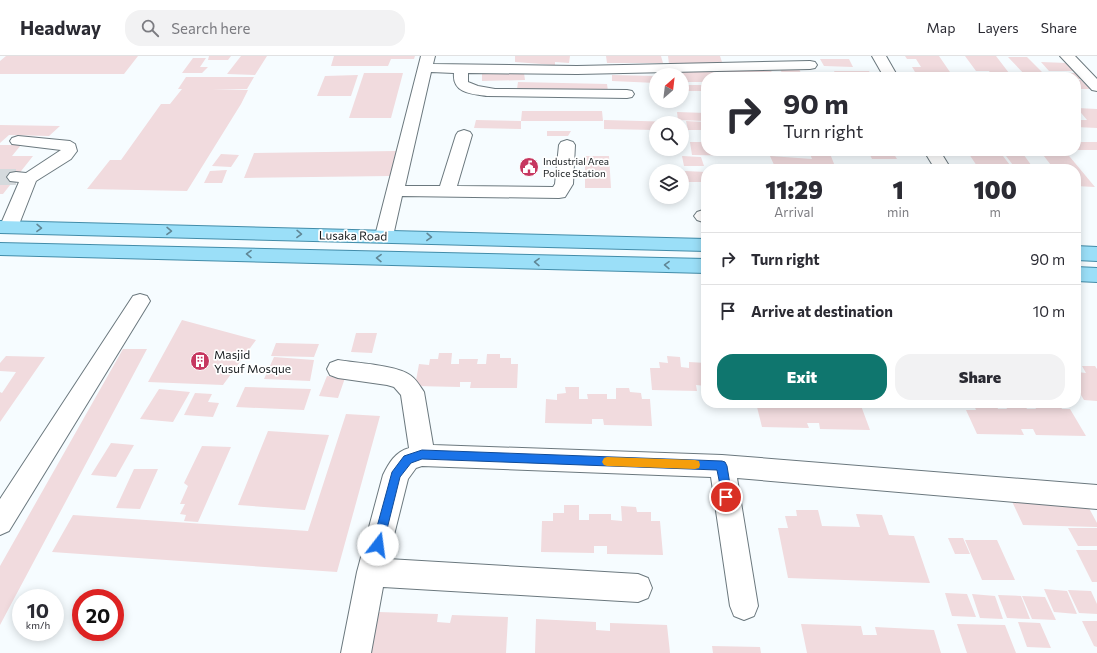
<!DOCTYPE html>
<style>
body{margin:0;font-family:Commissioner,sans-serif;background:#f2f2f3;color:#2b2b33;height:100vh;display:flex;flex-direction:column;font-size:15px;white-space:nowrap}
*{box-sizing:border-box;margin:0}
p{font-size:13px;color:#7c7c81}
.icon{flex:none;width:22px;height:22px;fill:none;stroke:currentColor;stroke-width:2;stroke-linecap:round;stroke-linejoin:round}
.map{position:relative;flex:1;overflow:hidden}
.panel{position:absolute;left:701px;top:108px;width:380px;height:244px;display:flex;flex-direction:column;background:#fff;border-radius:16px;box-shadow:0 2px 10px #0003}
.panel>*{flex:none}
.top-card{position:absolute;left:701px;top:16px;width:380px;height:84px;border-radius:16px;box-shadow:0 2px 10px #0003;background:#fff;color:#2b2b33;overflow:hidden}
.needle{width:26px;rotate:28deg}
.buttons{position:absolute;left:649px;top:12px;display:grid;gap:8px}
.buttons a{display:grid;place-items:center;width:40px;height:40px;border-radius:50%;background:#fff;box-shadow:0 2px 10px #0003;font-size:20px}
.speed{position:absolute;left:12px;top:533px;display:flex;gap:8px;font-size:20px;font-weight:700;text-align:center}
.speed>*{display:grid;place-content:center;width:52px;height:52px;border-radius:50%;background:#fff;box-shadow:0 2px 10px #0003;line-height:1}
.speed small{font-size:10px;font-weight:400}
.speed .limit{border:6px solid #d22;background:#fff;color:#111}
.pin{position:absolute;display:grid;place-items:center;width:34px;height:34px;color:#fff;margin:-17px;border:2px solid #fff;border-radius:50%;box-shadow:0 1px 4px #0007}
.me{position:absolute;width:44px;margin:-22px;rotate:15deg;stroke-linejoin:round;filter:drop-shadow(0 0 3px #0008)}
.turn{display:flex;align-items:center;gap:14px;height:84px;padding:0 16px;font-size:18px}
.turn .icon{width:52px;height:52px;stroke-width:2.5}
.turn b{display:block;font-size:28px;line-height:34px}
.eta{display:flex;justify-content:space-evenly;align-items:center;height:68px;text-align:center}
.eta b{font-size:24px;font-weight:800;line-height:28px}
.action{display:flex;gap:8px;margin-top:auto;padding:8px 16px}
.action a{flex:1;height:46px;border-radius:16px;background:#0f766e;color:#fff;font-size:16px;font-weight:800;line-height:46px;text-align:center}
.action a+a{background:#f2f2f3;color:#2b2b33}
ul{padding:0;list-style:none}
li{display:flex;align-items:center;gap:12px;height:52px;padding:0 16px;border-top:1px solid #e1e1e2}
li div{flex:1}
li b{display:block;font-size:15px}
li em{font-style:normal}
header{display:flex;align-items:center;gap:24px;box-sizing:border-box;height:56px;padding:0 20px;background:#fff;border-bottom:1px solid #e1e1e2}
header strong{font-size:19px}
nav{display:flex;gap:22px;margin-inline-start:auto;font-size:14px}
.search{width:280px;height:36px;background:#f2f2f3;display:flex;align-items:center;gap:10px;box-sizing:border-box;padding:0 14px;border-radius:16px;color:#7c7c81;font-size:15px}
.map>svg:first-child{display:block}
.building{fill:#f1dbde}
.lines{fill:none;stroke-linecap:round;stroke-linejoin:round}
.minor-tunnel{stroke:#d5dadd;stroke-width:16;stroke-dasharray:16 8;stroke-linecap:butt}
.minor-casing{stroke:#6b787e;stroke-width:2}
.major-casing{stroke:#428ca9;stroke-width:2}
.minor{fill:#fff;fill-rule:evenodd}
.major{fill:#9bdff8;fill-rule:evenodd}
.oneway{stroke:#608796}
.route{fill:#1a73e8;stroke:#114b97}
.slow{fill:#f59e0b}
.labels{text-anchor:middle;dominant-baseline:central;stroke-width:3.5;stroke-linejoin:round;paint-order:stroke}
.far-poi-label{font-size:10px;fill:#171c1f;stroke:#fff;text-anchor:start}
.street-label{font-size:12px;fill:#171c1f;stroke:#fff}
.poi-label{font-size:12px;fill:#171c1f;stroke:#fff;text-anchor:start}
</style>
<header>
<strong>Headway</strong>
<div class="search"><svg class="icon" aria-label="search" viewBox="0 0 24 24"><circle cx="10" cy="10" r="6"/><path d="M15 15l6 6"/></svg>Search here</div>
<nav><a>Map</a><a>Layers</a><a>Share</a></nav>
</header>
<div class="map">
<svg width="1097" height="597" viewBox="0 0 1097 597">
<rect width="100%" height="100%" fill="#f6fcff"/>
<path class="building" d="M6,0H138L124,18H0V5Z
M209,0H231L228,4H208Z
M241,0H267L255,19L227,18Z
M334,0H415L414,3H391L388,10H331Z
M515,0H570L569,7L555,6V9L515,6Z
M606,0H661L663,7H607Z
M668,0H720L723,9L669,8Z
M905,0H939L952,19L991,20V21H926L923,16H915L912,11H921L916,3H907Z
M965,0H996L1009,17H999L1000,18L1024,19L1026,21H993L989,15H976Z
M1008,1H1027L1046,20L1027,21Z
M193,2H206L200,11H208L202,17H182Z
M820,3H849L853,11L824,10Z
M1041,6L1067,7L1076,15H1049Z
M779,11H798L803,21H784Z
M674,15H771L776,21H706V26H682V19H677Z
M834,15H869L872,21H837Z
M364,17H403L391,62H349Z
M524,17L525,24L482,25V18Z
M1052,17H1075L1081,23H1076V21H1056Z
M358,19L351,40H317L325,20Z
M612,19L656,20V27L612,25Z
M186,21H254L247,33H212L248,34L241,48L187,135L87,133L110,104H121L161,48H170L182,33H178Z
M1076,24H1081L1090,33H1076Z
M518,26L607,28L608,35L517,33Z
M682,29H706V35H682Z
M1077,52L1097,53V72L1076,71V62L1078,64H1087Z
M522,55H602L603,65H521Z
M677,56L706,57V65L678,64Z
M476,64L521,65V73L474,72Z
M604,64L677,66V67H656V74L604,73Z
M686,65L704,66L706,74H688Z
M0,69L60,70L49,80L9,79L0,87Z
M547,75H571L568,80H547Z
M682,75H686L688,86H682Z
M690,86H706V95H753L755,100L692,99Z
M1076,86H1097V94H1076Z
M0,89H21L12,100H33L3,138H0Z
M396,95L390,120L244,122L254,97Z
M755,95H795L796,98L755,96Z
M809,95H829L836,113L775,111L770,100L812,103Z
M868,95H892L897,103H872Z
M967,95H1021L1034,113H1016L1006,100H1003L1013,113H979Z
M1040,95H1065L1095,131L1076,130V113H1054Z
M221,98L239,99L231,111L212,110Z
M585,100H609L611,132H585Z
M682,100L701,101L704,110H684Z
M227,114L222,127H204L210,115Z
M685,115L706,116V126H687Z
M182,264L256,284L223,329L148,326Z
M356,277H377L372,297L351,296Z
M276,287L319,288L314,301L271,300Z
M123,293H147L0,569V510Z
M439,297H452L451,308H459V303H478L477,308H486L487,298H500V302H511V308H518L517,332H470L471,326H460V331L415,330L419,308L429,309L430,303H438Z
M6,300L45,301L0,366V336L2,337L16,316L0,315V307Z
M667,300L680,301L681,311L689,312V306L706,307V330L696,329L697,335L652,334L650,312H660L659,306L668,307Z
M274,301L314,304L310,325L264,323Z
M1082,310H1095L1097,313V345L1084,344L1076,331V322H1081L1077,316L1086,317Z
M327,320L345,322L338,342L319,340Z
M245,331L311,333L304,354L236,351Z
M565,331H579V343H588L587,338H607V343H616V332H629L630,336L641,337L642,343H650L652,370L604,369L603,363H592V368L545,367L546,343L557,344V338L566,337Z
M159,333L190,336L173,366L140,363Z
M195,337L212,338L208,346L219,347L213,361L184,359Z
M756,347H860L870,374L820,373L819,367H807L809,372L762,371Z
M973,347H996L998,353H1007L1004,347L1024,348L1027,353H1036L1033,347H1059L1062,353H1070L1086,380L1036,379L1033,373H1021L1024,379L977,378L966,354H976Z
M346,358L380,360L337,516L52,496L73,459L308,475Z
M268,375L329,379L305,454L238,449Z
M111,387L134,389L116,421L91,419Z
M202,390L231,391L198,466L184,465L186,459L180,458L185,448H180L188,430L184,427Z
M134,413H158L140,453L116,452Z
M1009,439L1083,441L1097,467V471L1023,469Z
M564,449H579V464H589V458H611V464L622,465L621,450L636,451L637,456H651V465H660L663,499L607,498V490H594V497L541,496L542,465H553V457H564Z
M796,454H818L822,470L860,471L856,458L882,459L889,479L914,480L930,527L788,522L778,472H788L785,460H797Z
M1068,472H1097V490H1078Z
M948,482H963L970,498H955Z
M965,484H997L1015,524H982Z
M1076,494H1097V526H1092Z
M1044,533L1067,535L1077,558L1054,556Z
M1068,534L1091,535L1097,548V558L1079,557Z
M945,537L967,538L976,561L952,560Z
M972,538L995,540L1003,563L980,562Z
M998,539L1021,540L1030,563L1007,562Z
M1022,540L1045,541L1056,564L1032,563Z
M379,556L438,558L437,566L450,567L452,559L508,561L506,597H371Z
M536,563L596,566V574L610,575V567L667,569L670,597H535Z
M1082,565H1097V591L1094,590Z
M1018,566L1040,567L1051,592L1027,591Z
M801,568L861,570L863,579H877L875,571L934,574L941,597H807Z
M957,568L1005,569L1016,597H967Z
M712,590L760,591L761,597H713Z"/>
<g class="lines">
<path class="minor-tunnel" d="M0,121H16"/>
<g class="minor-casing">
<path id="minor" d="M421,0H435L433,8L577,10L810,5L815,6L817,9L815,12L810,13L577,18L468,17V26L478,30L495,33L627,34L632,35L634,38L632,41L627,42L487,40C471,38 452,37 454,17L431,16L405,130H440L456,79L458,76L464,74L470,76L472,79L457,130L553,131L555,128L559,89L561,86L567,84L573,86L575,89L573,128L565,141L559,142L402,140L393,180L391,184L384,186L377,184L375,180Z
M872,0H886L898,21H884Z
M1060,0H1075L1097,23V35L1092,34Z
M18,80L70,85L75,88L77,95L71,103L36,125L18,171L16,175L9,177L2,175L0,170L19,126L10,125L7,121L10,117L16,116L26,117L61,94L12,88L10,85L12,82Z
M924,95H940L951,113H935Z
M703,154L706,155V167L697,164L694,160L697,156Z
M140,238L147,240L150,245L147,250L9,475L0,479V443L133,240Z
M338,304C356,307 396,309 410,319C416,323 420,330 424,336L433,389L722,399L1097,429V453L737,422L758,550L754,560L744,564L734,560L730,550L711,421L422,410L416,412L408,423L388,503L638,518L648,522L652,532L648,542L638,546L383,531L371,597H341L357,516L383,419C389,407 395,396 409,392L401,339L394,331L387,329L338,322L330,319L327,313L330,307Z"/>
</g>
<g class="major-casing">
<path id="major" d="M0,165L706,183V195L0,177Z
M0,187L706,203V217L0,199Z
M1076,190L1097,191V205L1076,204Z
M1076,211L1097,212V226L1076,225Z"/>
</g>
<use href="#minor" class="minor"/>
<use href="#major" class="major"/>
</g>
<defs><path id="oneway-chevron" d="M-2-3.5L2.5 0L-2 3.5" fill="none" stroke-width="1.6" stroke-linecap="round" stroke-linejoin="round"/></defs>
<g class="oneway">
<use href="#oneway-chevron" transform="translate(39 172) rotate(1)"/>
<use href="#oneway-chevron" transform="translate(169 175) rotate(1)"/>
<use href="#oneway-chevron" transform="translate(299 178) rotate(1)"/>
<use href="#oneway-chevron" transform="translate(429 181) rotate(2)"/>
<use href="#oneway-chevron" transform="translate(249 198) rotate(-179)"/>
<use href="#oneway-chevron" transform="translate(379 202) rotate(-179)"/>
<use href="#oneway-chevron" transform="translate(537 206) rotate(-179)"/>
<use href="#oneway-chevron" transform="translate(667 209) rotate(-179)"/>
</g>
<path class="route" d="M422,394L722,405L725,406L727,410L732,441L730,444L726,446L723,444L717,414L422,403L411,407L400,421L382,493L378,494L374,493L372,489L392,416L404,400Z"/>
<path class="slow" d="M607,401L695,404L699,405L700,409L699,412L695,413L607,410L604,409L602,406L604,402Z"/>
<defs>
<g id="civic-disc" transform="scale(1)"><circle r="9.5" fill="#c63760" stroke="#fff"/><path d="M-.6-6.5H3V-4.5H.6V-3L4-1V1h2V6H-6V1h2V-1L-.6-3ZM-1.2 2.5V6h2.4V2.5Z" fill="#fff"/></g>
<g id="building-disc" transform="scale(1)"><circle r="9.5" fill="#c63760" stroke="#fff"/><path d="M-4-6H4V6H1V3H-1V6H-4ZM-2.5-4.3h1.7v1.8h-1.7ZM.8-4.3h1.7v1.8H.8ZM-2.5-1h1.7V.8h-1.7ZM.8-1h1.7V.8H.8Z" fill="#fff"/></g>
</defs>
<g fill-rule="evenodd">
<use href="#civic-disc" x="529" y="111"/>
<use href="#building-disc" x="200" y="305"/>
</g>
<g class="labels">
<g class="far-poi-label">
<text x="543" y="105">Industrial Area<tspan x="543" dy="12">Police Station</tspan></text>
</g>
<g class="street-label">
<text transform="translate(353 179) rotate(1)">Lusaka Road</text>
</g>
<g class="poi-label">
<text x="214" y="298">Masjid<tspan x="214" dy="14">Yusuf Mosque</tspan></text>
</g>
</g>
</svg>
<div class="buttons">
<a><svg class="needle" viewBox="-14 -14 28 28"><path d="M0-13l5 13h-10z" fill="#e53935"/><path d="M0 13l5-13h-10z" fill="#7c7c81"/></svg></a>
<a><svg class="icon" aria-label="search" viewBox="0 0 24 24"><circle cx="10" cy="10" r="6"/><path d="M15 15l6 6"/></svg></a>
<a><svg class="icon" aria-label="layers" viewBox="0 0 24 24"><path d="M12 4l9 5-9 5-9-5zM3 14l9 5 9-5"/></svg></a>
</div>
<div class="speed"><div>10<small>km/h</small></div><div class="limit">20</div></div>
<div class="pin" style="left:726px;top:441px;background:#d93025"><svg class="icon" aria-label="arrive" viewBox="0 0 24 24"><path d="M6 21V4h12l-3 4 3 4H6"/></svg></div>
<svg class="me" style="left:378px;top:489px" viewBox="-20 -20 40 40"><circle r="19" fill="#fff"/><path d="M0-13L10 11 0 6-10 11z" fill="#1a73e8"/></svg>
<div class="top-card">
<div class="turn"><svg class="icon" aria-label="right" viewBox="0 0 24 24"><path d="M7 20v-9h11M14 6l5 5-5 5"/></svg><div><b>90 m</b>Turn right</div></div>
</div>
<section class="panel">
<div class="eta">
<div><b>11:29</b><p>Arrival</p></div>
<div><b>1</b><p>min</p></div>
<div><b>100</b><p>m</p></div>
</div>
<ul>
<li><svg class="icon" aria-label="right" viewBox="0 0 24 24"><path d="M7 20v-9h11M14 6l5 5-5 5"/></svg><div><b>Turn right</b></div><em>90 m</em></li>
<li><svg class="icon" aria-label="arrive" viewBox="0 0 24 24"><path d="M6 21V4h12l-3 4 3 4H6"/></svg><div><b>Arrive at destination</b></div><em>10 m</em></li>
</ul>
<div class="action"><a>Exit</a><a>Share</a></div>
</section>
</div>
